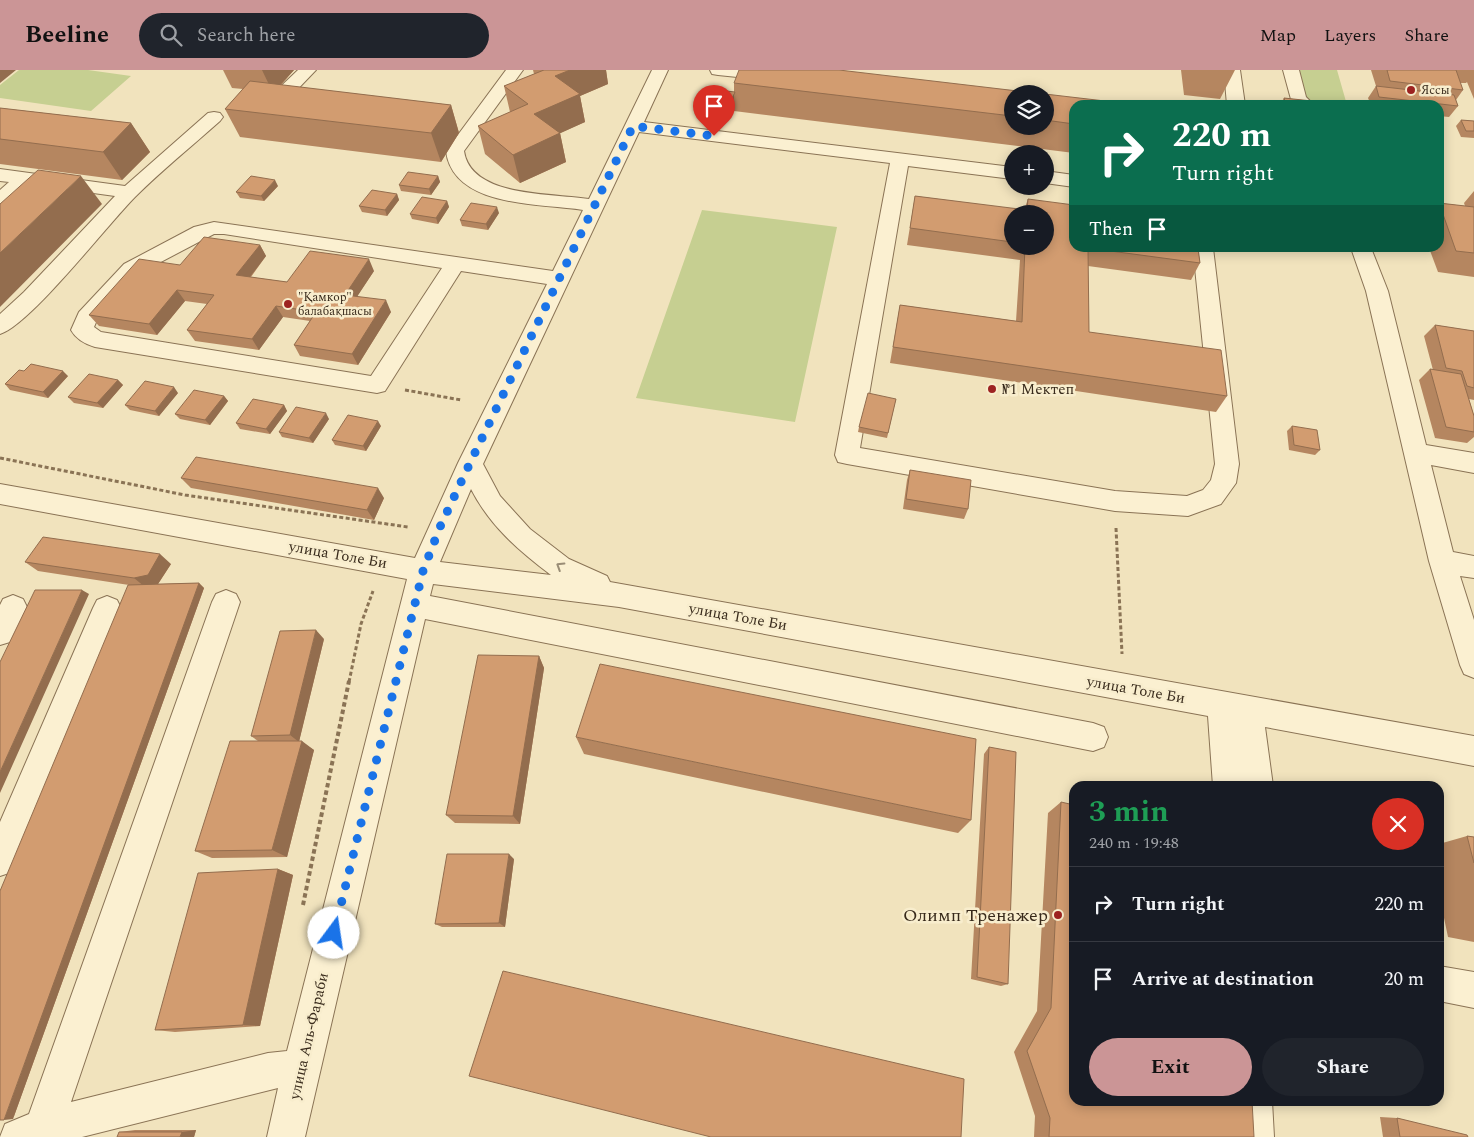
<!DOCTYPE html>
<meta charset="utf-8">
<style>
body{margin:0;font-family:Spectral,serif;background:#20242c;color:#f1f3f6;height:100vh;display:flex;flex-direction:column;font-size:19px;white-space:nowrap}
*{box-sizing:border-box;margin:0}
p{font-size:16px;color:#9ea1a6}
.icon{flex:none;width:28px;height:28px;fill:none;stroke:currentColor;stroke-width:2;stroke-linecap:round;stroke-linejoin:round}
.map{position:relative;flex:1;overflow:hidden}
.side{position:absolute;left:1069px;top:711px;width:375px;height:325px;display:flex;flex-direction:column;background:#171b24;border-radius:15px;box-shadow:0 2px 12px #0003}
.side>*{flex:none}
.top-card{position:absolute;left:1069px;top:30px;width:375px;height:152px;border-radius:15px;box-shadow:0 2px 12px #0003;background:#0b6e4f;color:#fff;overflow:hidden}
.controls{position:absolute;left:1004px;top:15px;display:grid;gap:10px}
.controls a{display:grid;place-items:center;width:50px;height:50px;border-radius:50%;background:#171b24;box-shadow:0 2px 12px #0003;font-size:25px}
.pin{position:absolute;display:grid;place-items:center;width:42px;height:42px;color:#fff;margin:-51px -21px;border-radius:50% 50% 50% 0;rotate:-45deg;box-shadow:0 0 5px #0007}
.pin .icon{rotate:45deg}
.me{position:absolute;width:55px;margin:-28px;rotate:14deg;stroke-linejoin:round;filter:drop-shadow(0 0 4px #0008)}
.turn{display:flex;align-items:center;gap:18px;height:105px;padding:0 20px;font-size:22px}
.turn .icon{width:65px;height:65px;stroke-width:2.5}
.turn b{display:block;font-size:35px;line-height:42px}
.then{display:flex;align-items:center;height:48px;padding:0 20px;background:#0003;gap:10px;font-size:19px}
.round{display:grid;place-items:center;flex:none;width:52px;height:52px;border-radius:26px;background:#20242c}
.summary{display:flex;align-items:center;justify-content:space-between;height:85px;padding:0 20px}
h1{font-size:30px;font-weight:700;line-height:38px;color:#1e9e55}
.primary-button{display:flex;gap:10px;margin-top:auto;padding:10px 20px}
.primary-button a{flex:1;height:58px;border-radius:30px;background:#cb9596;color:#111;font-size:20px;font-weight:700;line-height:58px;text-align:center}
.primary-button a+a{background:#20242c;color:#f1f3f6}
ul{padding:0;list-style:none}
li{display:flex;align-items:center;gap:15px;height:75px;padding:0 20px;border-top:1px solid #363941}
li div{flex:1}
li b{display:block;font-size:19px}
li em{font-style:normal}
header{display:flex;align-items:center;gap:30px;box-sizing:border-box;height:70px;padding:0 25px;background:#cb9596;color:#111}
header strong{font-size:24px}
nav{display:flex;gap:28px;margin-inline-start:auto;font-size:18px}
.search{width:350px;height:45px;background:#20242c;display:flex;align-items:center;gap:12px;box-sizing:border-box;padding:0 18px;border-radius:28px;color:#9ea1a6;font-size:19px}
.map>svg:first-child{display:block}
.green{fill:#c6cf91}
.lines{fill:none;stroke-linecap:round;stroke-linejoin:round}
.minor-casing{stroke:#8a7355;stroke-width:2}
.path-far1{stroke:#8a7355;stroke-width:3;stroke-dasharray:4 2.5;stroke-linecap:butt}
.path{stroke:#8a7355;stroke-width:4;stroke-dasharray:4.5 3;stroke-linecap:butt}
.minor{fill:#fbf0d1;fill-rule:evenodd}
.wall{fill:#b58660;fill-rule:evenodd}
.shaded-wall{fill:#936d4e}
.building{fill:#d29c70;stroke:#936d4e}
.oneway{stroke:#9a8d76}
.route{stroke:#1a73e8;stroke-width:9;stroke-dasharray:0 16.2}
.poi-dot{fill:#9d2321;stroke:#f8edcd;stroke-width:2}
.labels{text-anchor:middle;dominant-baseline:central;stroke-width:5;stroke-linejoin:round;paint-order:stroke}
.far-poi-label{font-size:12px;fill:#382a1b;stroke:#f8edcd;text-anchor:start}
.poi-label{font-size:15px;fill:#382a1b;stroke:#f8edcd;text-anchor:start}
.street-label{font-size:15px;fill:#382a1b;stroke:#f8edcd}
.near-poi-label{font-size:18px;fill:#382a1b;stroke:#f8edcd;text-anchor:end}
</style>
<header>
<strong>Beeline</strong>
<div class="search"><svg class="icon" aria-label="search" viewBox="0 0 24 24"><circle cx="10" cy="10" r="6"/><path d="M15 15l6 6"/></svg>Search here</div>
<nav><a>Map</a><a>Layers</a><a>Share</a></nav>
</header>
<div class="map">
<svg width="1474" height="1067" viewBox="0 0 1474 1067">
<rect width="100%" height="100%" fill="#f1e3bd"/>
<path class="green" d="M19,0H88L131,6L91,41L0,28V15Z
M1295,0H1337L1347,35L1301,30Z
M702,140L837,157L795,352L636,328Z"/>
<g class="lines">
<g class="minor-casing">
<path id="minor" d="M298,0H316L292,25L291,30L306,34L309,38L306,42C295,44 280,42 273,32L277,20Z
M506,0H523L464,81C471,128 552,123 589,129L652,0H668L644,52L1012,97V109L908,96L860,378L1115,421L1187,426L1203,420L1211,410L1215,394L1193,178H1213L1239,394L1236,413L1221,434L1188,446L1115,441L847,394L838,392L835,385L890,93L639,62L483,394L500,426L530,459L569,489L607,506L610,512L1474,666V696L1265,657L1273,716H1213L1208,646L619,537L433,514L430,526L1093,653L1104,657L1108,667L1104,677L1093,681L425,549L305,1067H267L278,1018L82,1067H0L5,1054L29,1044L212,532L216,524L226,520L236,524L240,532L71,1032L268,983L287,981L407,509L0,434V414L415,488L458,393L547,214L461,201L385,321L377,323L95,277C85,274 76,269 71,260L79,242L124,194L194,157L214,152L553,201L583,140C540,133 453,138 446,81ZM214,164H224L442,198L371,306L101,262L94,257L97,250L138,204ZM471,419C490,456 518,480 551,505L440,492Z
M710,0H767L782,2L785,6L782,10L776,11L718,5L712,4Z
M1224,0H1240L1245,35H1227Z
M1283,0H1299L1306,27L1314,35H1294L1292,33Z
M214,42L220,43L223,47L220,51C192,76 162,100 135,127C108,154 30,255 0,264V244L24,222L115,126L28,114L7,135L0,137V120L9,112L0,111V99L125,116L208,43Z
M1045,101L1074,105V117L1045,113Z
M1351,178H1371L1388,221L1426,375L1474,383V403L1431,395L1453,482L1474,486V508L1460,506L1474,550V608L1464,604L1460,595L1429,491L1366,221Z
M13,525L23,529L27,537L10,572L0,575V535L3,529Z
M107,526L117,530L121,538L12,802L0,806V752L93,538L97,530Z
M1439,896L1474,902V938L1439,931Z
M1234,1031H1272L1274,1067H1236Z"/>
</g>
<path class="path-far1" d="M405,320L461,330
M0,388L185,425L408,457
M1116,458L1122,584
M349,612L361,554L373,521"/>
<path class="path" d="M303,835L349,611"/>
<use href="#minor" class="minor"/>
</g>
<path class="wall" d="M223,0H294L281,15L451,35L459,63L441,92L240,67L225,39L243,19L232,18Z
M533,0H606L608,14L580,26L585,52L560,63L566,92L520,113L485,84L478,56L510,42L504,16L534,4Z
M1181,0H1235L1220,29L1184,25Z
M1371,0H1474V29L1467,12L1466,13H1460L1463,20L1456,30L1458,36L1449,47L1439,46V35H1371L1368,28L1376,16Z
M734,13L1012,24V56H1045V24L1074,35V83L734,41V29L730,39L705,36V30L734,22Z
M1284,28L1349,35H1280Z
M0,38L131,53L150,82L122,110L0,94Z
M1461,50L1474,51V68L1461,67L1456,56Z
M438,106L440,112L431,125L401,121L399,115Z
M278,116L264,131L240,128L236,122Z
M1474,121V207L1438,202L1429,178H1439V133L1465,136L1464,133Z
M397,124L399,130L387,146L362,142L359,136Z
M915,126L1024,140L1028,129L1074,178H1198L1200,193L1191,210L1088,196L1089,262L1227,326L1216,342L890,293L900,235L1016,251L1020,190L907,175ZM1012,144L1045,176H1012Z
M447,131L449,137L438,154L412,149L410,144Z
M499,143L488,160L462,156L460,150Z
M260,175L266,186L251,207L287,212L374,201L357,226L391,242L358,295L300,286L294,275L310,251L283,247L259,280L195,271L187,260L207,234L185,231L157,265L99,256L89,245L180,195Z
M1435,255L1474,261V330L1469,329L1474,346V367L1467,373L1435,368L1419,310L1430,299L1433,300L1424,266Z
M24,301L68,306L48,328L10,320L5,314Z
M118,310L123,315L103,338L74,333L68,327Z
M178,323L159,346L130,340L125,335Z
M224,326L228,331L210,355L180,349L175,344Z
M896,329L887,368L858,362L859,357Z
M284,335L287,341L270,364L240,359L236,353Z
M329,349L313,373L282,367L279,362Z
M381,356L366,381L335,375L332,370Z
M1292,356L1320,380L1315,385L1289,380L1287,361Z
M910,400L968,439L964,449L903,439L907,410Z
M181,408L384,428L374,450L191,418Z
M25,492L171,494L158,514H156L199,513L204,518L13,1049L129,515L38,501Z
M324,569L299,671L314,680L287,787L212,788L195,781L258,671L251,666Z
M539,586L544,598L520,754L455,753L446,745Z
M576,667L971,750L958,763L584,684Z
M989,677L1008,914L1001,916L971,909L984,684Z
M1061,732L1254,1067H1034L1035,1046L1014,982L1037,941L1048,743Z
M1467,766L1474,767V872L1448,867L1439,824V774Z
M514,789L505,857H442L435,854Z
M278,799L293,805L260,956L175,962L155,960Z
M1380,1047L1397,1048L1468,1067H1383Z
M135,1060H196L194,1067L119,1062Z"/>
<path class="shaded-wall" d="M0,0H16L0,13Z
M262,0H294L273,23Z
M570,0H606L608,14L580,26L585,52L541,72L534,44L555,6Z
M734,23V29L730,39V33Z
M451,35L459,63L441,92L431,63Z
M131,53L150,82L122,110L103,82Z
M560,63L566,92L520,113L513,85Z
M81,106L102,134L0,237V183Z
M438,106L440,112L431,125L429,119Z
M275,110L278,116L264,131L261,126Z
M397,124L399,130L387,146L385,140Z
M447,131L449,137L438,154L436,148Z
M497,137L499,143L488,160L486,154Z
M260,175L266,186L243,216L236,205Z
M369,189L374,201L351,236L345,225Z
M177,220L185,231L157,265L149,254Z
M386,230L391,242L358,295L352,284Z
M276,236L283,247L259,280L252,269Z
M63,301L68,306L48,328L43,322Z
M118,310L123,315L103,338L97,333Z
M174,317L178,323L159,346L155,341Z
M224,326L228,331L210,355L205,350Z
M284,335L287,341L270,364L266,359Z
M326,343L329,349L313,373L309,368Z
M378,351L381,356L366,381L363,376Z
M378,418L384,428L374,450L367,440Z
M160,484L171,494L158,514L145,517L134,508Z
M199,513L204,518L13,1049L4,1050Z
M82,520L89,524L0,723V702Z
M316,560L324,569L299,672L290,665Z
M539,586L544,598L520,754L513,746Z
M302,671L314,680L287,787L272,780Z
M509,784L514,789L505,857L499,853Z
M278,799L293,805L260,956L243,955Z
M196,1060L194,1067H180L182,1062Z"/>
<path class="building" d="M544,0H570L555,6L580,24L534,44L560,63L513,85L478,56L528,34L504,16Z
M739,0H839L1043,24H1012V46L734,13Z
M1387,0H1456L1463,20L1390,11Z
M250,11L451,35L431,63L225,39Z
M1376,16L1454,25L1458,36L1379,27Z
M709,19L735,22L730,33L705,30Z
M1045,24L1139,35H1074V54L1045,50Z
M1284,28L1349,35H1286Z
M0,38L131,53L103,82L0,69Z
M1461,50L1474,51V61H1466Z
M38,100L81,106L0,183V134Z
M408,102L438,106L429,119L399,115Z
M251,106L275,110L261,126L236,122Z
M372,120L397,124L385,140L359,136Z
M915,126L1027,140L1028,129L1074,135V178H1198L1200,193L1088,178L1089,262L1221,280L1227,326L893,277L900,235L1022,252L1025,176H1045V144H1012V172L910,158Z
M422,127L447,131L436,148L410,144Z
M471,133L497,137L486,154L460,150Z
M1439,133L1474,137V183L1456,181Z
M204,167L260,175L236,205L287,212L310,181L369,189L345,225L386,230L352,284L294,275L316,242L276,236L252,269L187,260L214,225L177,220L149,254L89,245L139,189L180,195Z
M1435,255L1474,261V318L1467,316L1462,301L1446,298Z
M31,294L63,301L43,322L5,314L19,300L24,301Z
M1430,299L1461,304L1474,346V362L1446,357Z
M89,304L118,310L97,333L68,327Z
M145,311L174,317L155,341L125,335Z
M194,320L224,326L205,350L175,344Z
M868,323L896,329L888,363L859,357Z
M253,329L284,335L266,359L236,353Z
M296,337L326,343L309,368L279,362Z
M348,345L378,351L363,376L332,370Z
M1292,356L1317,360L1320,380L1294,375Z
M196,387L378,418L367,440L181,408Z
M910,400L971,410L968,439L906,429Z
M43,467L160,484L148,505L134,508L25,492Z
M199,513L4,1050H0V821L128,515Z
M35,520H82L0,702V592Z
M316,560L290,665L251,666L280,561Z
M478,585L539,586L513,746L446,745Z
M600,594L976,669L971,750L576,667Z
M230,671H302L272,780L195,781Z
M989,677L1016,682L1008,914L977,907Z
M1061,732L1074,735V1031H1252L1254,1067H1049L1050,1048L1027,981L1051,938Z
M1467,766L1474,767V793Z
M447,784H509L499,853L435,854Z
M278,799L243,955L155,960L198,803Z
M503,901L964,1009L961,1067H711L469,1006Z
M1397,1048L1467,1065L1468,1067H1400Z
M119,1062H182L180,1067H117Z"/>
<defs><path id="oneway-chevron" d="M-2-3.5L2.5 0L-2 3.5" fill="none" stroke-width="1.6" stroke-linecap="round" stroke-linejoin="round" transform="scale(1.25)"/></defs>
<use class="oneway" href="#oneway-chevron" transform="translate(560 496) rotate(-148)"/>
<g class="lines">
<path class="route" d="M334,863L423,501L440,457L470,393L633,56L714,66"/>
</g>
<g class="poi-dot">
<circle cx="1411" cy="20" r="5"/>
<circle cx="288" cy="234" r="5"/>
<circle cx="992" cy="319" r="5"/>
<circle cx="1058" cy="845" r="5"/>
</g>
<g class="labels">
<g class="far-poi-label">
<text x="1421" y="20">Яссы</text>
<text x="298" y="227">"Қамкор"<tspan x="298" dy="14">балабақшасы</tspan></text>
</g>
<g class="poi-label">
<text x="1002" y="319">№1 Мектеп</text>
</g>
<g class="street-label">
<text transform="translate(338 485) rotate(10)">улица Толе Би</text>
<text transform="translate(738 547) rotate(10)">улица Толе Би</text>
<text transform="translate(1136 620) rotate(10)">улица Толе Би</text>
<text transform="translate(309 966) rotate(-77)">улица Аль-Фараби</text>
</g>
<g class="near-poi-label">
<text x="1048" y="845">Олимп Тренажер</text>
</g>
</g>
</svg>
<div class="controls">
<a><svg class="icon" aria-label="layers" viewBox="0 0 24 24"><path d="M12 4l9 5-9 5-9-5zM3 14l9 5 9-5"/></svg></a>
<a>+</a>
<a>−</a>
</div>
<div class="pin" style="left:714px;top:66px;background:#d93025"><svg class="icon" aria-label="arrive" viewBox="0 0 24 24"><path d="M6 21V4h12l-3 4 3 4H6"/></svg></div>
<svg class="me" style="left:334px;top:863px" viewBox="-20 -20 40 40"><circle r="19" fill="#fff"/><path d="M0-13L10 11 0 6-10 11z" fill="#1a73e8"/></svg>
<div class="top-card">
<div class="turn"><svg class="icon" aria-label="right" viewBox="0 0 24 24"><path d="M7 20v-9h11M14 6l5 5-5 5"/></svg><div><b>220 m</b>Turn right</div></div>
<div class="then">Then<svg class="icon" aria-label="arrive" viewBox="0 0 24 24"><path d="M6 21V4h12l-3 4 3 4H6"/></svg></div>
</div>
<section class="side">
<div class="summary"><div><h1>3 min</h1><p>240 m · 19:48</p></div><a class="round" style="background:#d93025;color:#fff"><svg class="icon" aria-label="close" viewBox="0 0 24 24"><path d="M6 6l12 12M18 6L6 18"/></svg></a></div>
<ul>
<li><svg class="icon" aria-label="right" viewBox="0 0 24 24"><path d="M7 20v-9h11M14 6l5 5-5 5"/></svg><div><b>Turn right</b></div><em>220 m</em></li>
<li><svg class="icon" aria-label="arrive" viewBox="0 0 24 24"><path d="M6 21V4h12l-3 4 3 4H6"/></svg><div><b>Arrive at destination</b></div><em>20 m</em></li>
</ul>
<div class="primary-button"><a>Exit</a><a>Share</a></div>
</section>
</div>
